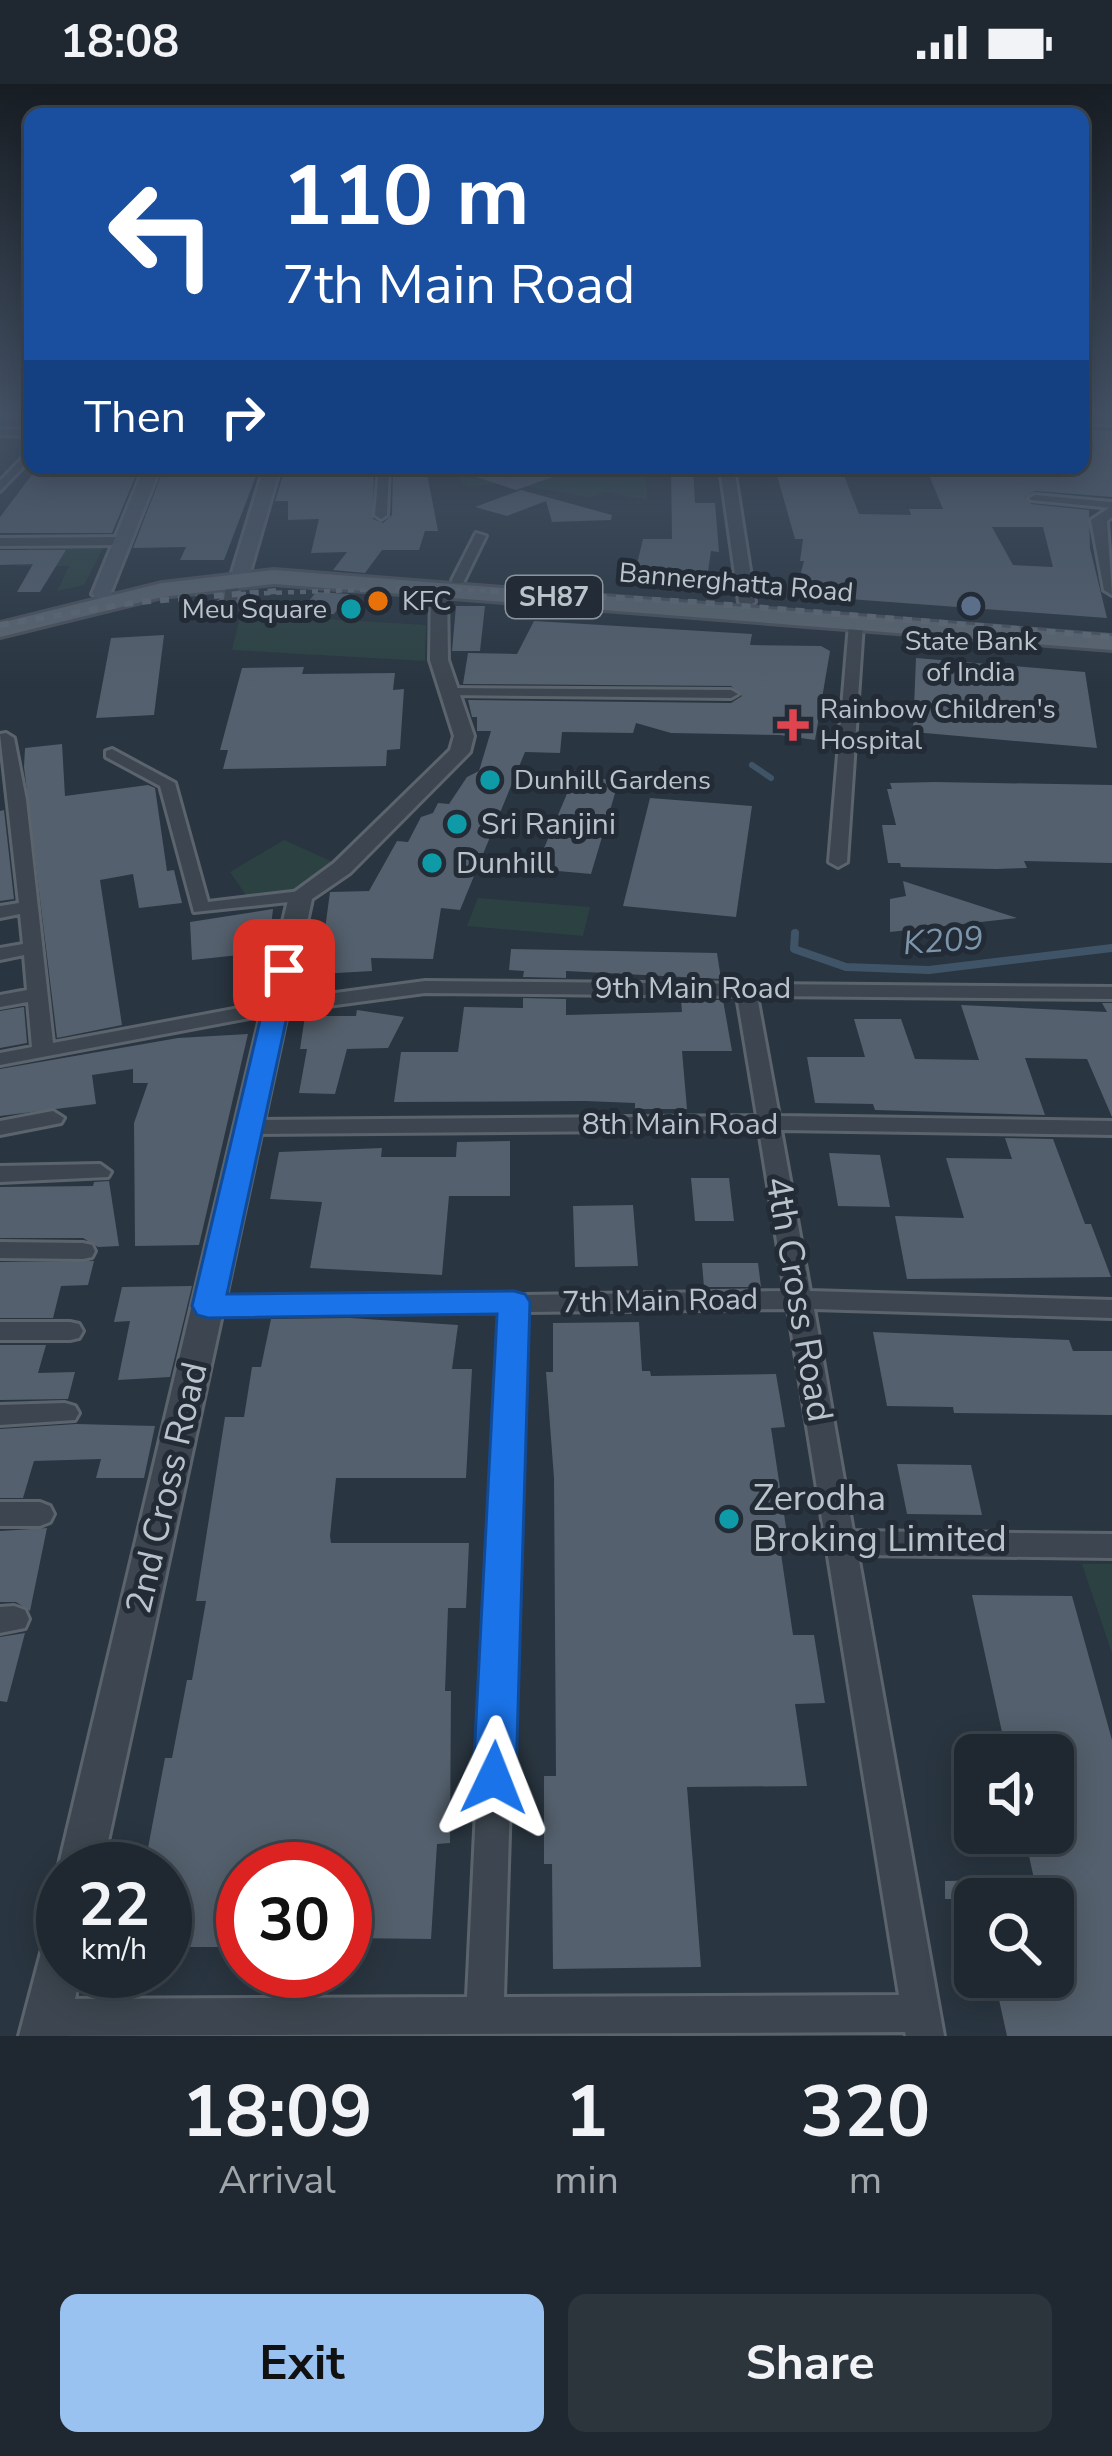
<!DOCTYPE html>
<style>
body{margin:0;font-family:"Nunito Sans",sans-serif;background:#2c343c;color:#f1f3f6;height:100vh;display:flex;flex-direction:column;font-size:45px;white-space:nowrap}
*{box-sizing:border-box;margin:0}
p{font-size:39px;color:#a1a6ab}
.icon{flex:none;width:66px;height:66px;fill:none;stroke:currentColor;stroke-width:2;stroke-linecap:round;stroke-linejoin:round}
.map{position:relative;height:1952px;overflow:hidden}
.side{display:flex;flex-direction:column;background:#1f2830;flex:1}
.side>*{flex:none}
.top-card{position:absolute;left:24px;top:24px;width:1065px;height:366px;border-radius:18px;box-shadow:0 6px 30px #0003,0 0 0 3px #3c444c;background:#1a4fa0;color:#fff;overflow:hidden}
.fabs{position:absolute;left:954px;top:1650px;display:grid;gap:24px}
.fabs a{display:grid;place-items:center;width:120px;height:120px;border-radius:18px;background:#1f2830;box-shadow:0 6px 30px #0003,0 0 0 3px #3c444c;font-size:60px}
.speed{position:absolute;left:36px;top:1758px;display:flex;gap:24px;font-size:60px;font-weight:700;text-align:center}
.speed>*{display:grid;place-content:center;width:156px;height:156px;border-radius:50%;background:#1f2830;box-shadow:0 6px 30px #0003,0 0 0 3px #3c444c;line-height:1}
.speed small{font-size:30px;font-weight:400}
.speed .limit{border:18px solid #d22;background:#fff;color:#111}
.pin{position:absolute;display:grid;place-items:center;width:102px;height:102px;color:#fff;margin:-51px;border-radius:24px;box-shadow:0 6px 18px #0006}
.me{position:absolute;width:132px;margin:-66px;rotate:2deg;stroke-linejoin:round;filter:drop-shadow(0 0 9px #0008)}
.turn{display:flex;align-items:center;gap:42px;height:252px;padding:0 60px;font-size:54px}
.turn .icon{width:156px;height:156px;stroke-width:2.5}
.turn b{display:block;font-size:84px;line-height:102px}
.then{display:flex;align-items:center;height:114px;padding:0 60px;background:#0003;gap:24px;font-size:45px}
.eta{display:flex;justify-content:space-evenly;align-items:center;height:204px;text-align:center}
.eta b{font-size:72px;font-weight:700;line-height:84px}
.button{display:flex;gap:24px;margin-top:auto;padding:24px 60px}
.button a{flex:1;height:138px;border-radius:18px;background:#9ac2f0;color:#111;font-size:48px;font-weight:700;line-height:138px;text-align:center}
.button a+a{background:#2c343c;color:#f1f3f6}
.status{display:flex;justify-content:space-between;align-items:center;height:84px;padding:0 60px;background:#1f2830;direction:ltr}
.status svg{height:33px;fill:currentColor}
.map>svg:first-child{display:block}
.green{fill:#2c4242}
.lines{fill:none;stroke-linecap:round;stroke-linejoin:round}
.stream-far1{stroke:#405468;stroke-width:6}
.stream{stroke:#405468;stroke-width:8}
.building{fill:#54606d;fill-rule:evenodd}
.minor-casing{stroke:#5b646d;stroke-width:6}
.tertiary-casing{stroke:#5b646d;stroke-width:6}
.secondary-casing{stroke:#5b646d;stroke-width:6}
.primary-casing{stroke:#4a525c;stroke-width:6}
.minor{fill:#3d4650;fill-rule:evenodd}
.tertiary{fill:#3d4650;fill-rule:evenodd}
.secondary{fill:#4b5663;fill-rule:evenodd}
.primary{fill:#5b6670;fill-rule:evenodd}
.rail-far1{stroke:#606b77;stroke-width:4.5;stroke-dasharray:6 6;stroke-linecap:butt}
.rail{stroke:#606b77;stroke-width:6;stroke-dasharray:9 9;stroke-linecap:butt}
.route{fill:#1a73e8;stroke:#114b97;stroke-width:3}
.food-dot{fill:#e8710a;stroke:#222b36;stroke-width:4.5}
.service-dot{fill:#5c6f8a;stroke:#222b36;stroke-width:4.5}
.culture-dot{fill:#0f9aa8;stroke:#222b36;stroke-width:4.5}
.health-dot{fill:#e0444e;stroke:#222b36;stroke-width:4.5}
.labels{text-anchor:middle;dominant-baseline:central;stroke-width:10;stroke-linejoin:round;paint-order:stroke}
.far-street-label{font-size:27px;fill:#bac2ca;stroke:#222b36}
.shield{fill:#222b36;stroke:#8c959e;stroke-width:3}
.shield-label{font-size:27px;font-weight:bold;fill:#bac2ca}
.far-poi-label{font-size:27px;fill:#bac2ca;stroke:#222b36;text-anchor:start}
.poi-label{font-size:30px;fill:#bac2ca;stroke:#222b36;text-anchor:start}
.street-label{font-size:30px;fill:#bac2ca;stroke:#222b36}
.water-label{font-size:33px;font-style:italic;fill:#7d95aa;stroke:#222b36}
.near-street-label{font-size:36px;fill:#bac2ca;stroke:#222b36}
.near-poi-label{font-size:36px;fill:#bac2ca;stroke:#222b36;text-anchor:start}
</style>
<div class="status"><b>18:08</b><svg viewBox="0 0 49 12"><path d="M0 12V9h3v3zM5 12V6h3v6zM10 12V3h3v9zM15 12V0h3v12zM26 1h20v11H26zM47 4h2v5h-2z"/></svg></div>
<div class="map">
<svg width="1112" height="1952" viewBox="0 0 1112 1952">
<rect width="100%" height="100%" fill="#293540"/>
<path class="green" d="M631,388H645L647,416L607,408L589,413L506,399L467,403L456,392L586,390L611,394Z
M105,460L84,501L57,507L69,482H16L30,461Z
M241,530L426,541L425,577L232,566Z
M284,756L333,778L296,809L248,814L230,788Z
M478,814L590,823L583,852L467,842Z
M1082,1480H1112V1569Z"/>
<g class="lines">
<path class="stream-far1" d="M752,681L771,694"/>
<path class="stream" d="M795,849L794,865L846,883L929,886L1112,864"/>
</g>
<path class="building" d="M1090,346L1112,347V413L1035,407L1025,413L1031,420L1089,426L1090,464L1107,534L795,511L804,477H800L803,455H795L775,384H841L859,430L911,431L909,425H943L926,384H1083V364L1094,365ZM992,443H1043L1053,483L1013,481Z
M37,384H139L112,449H0V433Z
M164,384H259L224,476H180L186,463L133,464Z
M374,384L373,435L383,439L392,431L393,384H426L438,447H425L419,466H382L365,489L333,486L347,468L311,469L319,435L288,436V417H275L284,388Z
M461,384H570V387L516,406L461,388Z
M671,384H693L695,419H715L719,468L711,467L708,487L636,484L643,455H672Z
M521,406L612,431L611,436L552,438L546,417L507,432L475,423Z
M0,466H66L40,508H17L33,480L0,481Z
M316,508L349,510L334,530H299Z
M456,522H485L480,567H452Z
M534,537L752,550L750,561L821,562L830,567L815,656L780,651L671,649L636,639L633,649L562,648L560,669L525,668L460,826L441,824L433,875L371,874L372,887L319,890L330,808L369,807L397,757L408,758L421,733L433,729L438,719L449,720L467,693L479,687L491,647H477V633H472L468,616L731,619L742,612L731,602L463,600L468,569L517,570Z
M164,551L154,631L96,634L111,554Z
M916,574L1085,588L1097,664L913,648Z
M304,583L302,590L395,589L393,606L404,605L400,665L387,666L386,682L223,685L228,666H220L242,584Z
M62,660L65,712L148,701L155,704L167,787L174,786L182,819L139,824L133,790L100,796L122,941L57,954L24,683L25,664Z
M574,693L619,696L591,790L547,786L553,770L542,769Z
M935,698L1112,701V779L1024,777L1027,784L996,785L901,783L900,779H888L882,741H896L887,705H892L890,699Z
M650,714L752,722L736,833L623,822Z
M4,726L14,815L0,817V727Z
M903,797L1017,834L890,848V815L906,812Z
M273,825L268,868L192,876L190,838Z
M511,865L717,869L721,895L566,887V894L523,893L524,887L509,886Z
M523,914L566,915V931L682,928L681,916H723L732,967H682L687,1025H635V1019L585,1017L394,1018L401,968H458L464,923L523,924Z
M1102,919H1112V1033L1087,975L1025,974L1045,1031L875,1026L873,1020L815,1019L807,973H865L854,935H901L915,975L979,976L961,921L1107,928Z
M24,923L27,959L0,964V927Z
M357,926L404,933L388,964L347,965L335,1010L299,1009L307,965H300L305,932H356Z
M248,950L199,1161L135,1162L134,1039L148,999H133V985L92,991L96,1020L0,1032V985L178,954Z
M1005,1054L1053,1055L1085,1140H1091L1111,1193L907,1195L895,1132L964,1134L946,1074L1012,1075Z
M510,1057V1112H449L442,1191L310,1184L322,1118L270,1115L279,1068L382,1064L381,1073H456L457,1058Z
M829,1069L880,1071L890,1123L838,1122Z
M691,1094H729L734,1137H695Z
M109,1097L119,1162L98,1163L83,1154H0V1103L93,1102L94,1098Z
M633,1121L638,1182L575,1183L573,1122Z
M94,1177L88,1201L61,1202L53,1234H0V1178Z
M702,1179H758L761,1203H704Z
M192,1202L170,1293L118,1296L130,1237L114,1238L122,1203Z
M350,1234L458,1241L452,1285H472L466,1394H336L330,1452L331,1459H469L466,1524H448L445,1607H451L450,1759L437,1760L431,1855L345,1854V1785H243V1863H165V1785H144L165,1674H172L187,1596H192L206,1517H196L225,1333H244L252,1283H261L271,1235Z
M639,1238L642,1287H650L651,1292L776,1290L785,1343L771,1344L789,1463H780L793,1551H814L825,1619L795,1620L807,1702L687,1703L701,1883L553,1885L552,1780H544V1692H556L554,1394L546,1288H553V1239Z
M873,1248L1069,1256L1073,1267H1112V1331L954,1329L953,1323L887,1322Z
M0,1261H46L38,1289L75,1288L68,1315L0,1316Z
M76,1340L155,1342L144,1394H96L101,1375L34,1377L23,1414H0V1345Z
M897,1380L971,1381L982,1431L907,1430Z
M47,1444L30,1527L16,1518H0V1447Z
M972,1511L1072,1512L1112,1656V1952H1007L994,1893H1053V1815H945V1797L1034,1795L1024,1749H1053V1671H1007Z
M25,1549L7,1618L0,1617V1553Z"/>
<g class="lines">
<g class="minor-casing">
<path id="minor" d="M1083,333L1112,335V341L1083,339Z
M0,345L30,346V352L0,351Z
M30,366V376L0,407V397Z
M379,384H389L387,431L381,435L375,431Z
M1035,411L1112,418V424L1031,416L1029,414Z
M476,449L486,452L463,499H453L452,496Z
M0,454L121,453L127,457L121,461L0,462Z
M233,492L239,496L237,516L228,525H218L216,522L224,515L227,496Z
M856,536L863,540L847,778L838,783L829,778L849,540Z
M451,604L731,606L738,610L731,614L446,611L444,608Z
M6,649L14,654L26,716L53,959L276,917L425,897L1112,903V915L757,912L779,1032L1112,1037V1051L781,1046L810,1207L1112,1216V1234L814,1225L853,1447L1112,1450V1474L858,1471L944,1952H906L905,1948L45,1952L34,1947L28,1934L34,1921L47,1915L467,1913L500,1228L208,1231L199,1228L195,1222L199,1216L785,1207L759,1046L248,1050L237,1043L248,1036L757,1032L737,912L425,909L276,929L0,981V969L32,963L28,918L0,923V911L27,906L24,871L0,876V864L23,860L20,830L0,834V822L19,819L0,650ZM788,1225L899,1911L504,1913L525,1228Z
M112,665L175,699L208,818L301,807L310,812L307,816L194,828L160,702L106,673V667Z
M53,1027L64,1034L61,1039L0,1051V1037Z
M100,1080L111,1088L108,1093L0,1098V1082Z
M0,1158L83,1159L92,1161L95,1167L92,1173L83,1175L0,1174Z
M0,1238H70L79,1240L83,1247L79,1254L70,1256H0Z
M65,1319L75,1322L79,1329L75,1336L0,1341V1321Z
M0,1418H40L50,1422L54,1430L50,1438L40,1442H0Z
M14,1522L25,1526L29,1535L25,1544L0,1549V1523Z"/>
</g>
<g class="tertiary-casing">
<path id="tertiary" d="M720,384H734L755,518L747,523L739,518Z
M1112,422V433L1107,437L1112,511L1104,506L1091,436Z
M439,499L447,504L448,576L474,652L470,668L350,789L312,815L102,1785H63V1798L58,1785L289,812L334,779L450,666L454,652L430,576L431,504Z
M63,1839V1887H81L67,1952H19L47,1846Z"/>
</g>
<g class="secondary-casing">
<path id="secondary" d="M144,384H160L111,508L122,517L106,521L92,510Z
M264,384H280L248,495L239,500L230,495Z"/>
</g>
<g class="primary-casing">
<path id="primary" d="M274,486L1112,552V566L274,500L162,513L0,553V539L162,499Z"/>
</g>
<use href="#minor" class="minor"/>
<use href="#tertiary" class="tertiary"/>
<use href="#secondary" class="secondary"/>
<use href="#primary" class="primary"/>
<path class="rail-far1" d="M240,510L416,504L568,510"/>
<path class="rail" d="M490,507L694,518L1112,553
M0,541L138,518L276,507"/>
</g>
<linearGradient id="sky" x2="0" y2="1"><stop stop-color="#171d23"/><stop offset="0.55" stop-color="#435164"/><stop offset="1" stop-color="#435164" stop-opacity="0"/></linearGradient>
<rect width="1112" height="603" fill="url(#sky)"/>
<path class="route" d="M284,878L297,886L227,1210L514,1207L525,1210L530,1218L516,1694L509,1709L494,1715L479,1709L473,1694L497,1230L208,1234L197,1231L192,1222L272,886Z"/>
<circle class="food-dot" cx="378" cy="517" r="12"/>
<circle class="service-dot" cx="971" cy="522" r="12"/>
<g class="culture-dot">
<circle cx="351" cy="525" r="12"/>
<circle cx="490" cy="696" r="12"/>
<circle cx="457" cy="740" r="12"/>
<circle cx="432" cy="779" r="12"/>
<circle cx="729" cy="1435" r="12"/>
</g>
<path class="health-dot" d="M787 623h12v12h12v12h-12v12h-12v-12h-12v-12h12z"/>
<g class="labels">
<g class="far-street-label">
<text transform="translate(736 499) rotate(5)">Bannerghatta Road</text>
</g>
<rect class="shield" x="506" y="492" width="96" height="42" rx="9"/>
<g class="shield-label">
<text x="554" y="513">SH87</text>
</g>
<g class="far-poi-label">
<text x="402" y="517">KFC</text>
<text x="327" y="525" text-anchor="end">Meu Square</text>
<text x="971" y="557" text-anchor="middle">State Bank<tspan x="971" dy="31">of India</tspan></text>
<text x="820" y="625">Rainbow Children's<tspan x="820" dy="31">Hospital</tspan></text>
<text x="514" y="696">Dunhill Gardens</text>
</g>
<g class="poi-label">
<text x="481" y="740">Sri Ranjini</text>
<text x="456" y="779">Dunhill</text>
</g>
<g class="street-label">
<text x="693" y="904">9th Main Road</text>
<text x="680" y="1040">8th Main Road</text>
<text transform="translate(660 1217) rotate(-1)">7th Main Road</text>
</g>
<g class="water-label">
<text transform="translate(943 857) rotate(-4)">K209</text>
</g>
<g class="near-street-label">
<text transform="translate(799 1215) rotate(80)">4th Cross Road</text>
<text transform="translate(167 1404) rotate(-77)">2nd Cross Road</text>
</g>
<g class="near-poi-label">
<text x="753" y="1414">Zerodha<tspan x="753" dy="41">Broking Limited</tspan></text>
</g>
</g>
</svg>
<div class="fabs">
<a><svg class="icon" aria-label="sound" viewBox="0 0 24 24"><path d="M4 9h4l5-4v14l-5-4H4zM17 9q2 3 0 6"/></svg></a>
<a><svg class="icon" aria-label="search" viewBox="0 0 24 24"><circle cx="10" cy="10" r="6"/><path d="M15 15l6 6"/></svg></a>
</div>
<div class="speed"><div>22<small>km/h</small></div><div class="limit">30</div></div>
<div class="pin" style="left:284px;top:886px;background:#d93025"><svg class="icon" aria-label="arrive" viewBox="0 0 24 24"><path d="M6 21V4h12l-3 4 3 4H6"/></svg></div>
<svg class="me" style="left:494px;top:1694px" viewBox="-20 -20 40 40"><path d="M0-17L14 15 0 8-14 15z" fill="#1a73e8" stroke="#fff" stroke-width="4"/></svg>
<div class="top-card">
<div class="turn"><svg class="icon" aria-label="left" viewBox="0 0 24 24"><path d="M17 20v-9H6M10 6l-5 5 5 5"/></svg><div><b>110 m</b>7th Main Road</div></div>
<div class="then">Then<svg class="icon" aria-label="right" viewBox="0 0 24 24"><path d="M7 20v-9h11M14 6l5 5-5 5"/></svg></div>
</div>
</div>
<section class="side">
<div class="eta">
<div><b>18:09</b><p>Arrival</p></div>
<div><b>1</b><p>min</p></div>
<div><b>320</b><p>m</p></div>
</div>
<div class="button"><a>Exit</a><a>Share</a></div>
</section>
